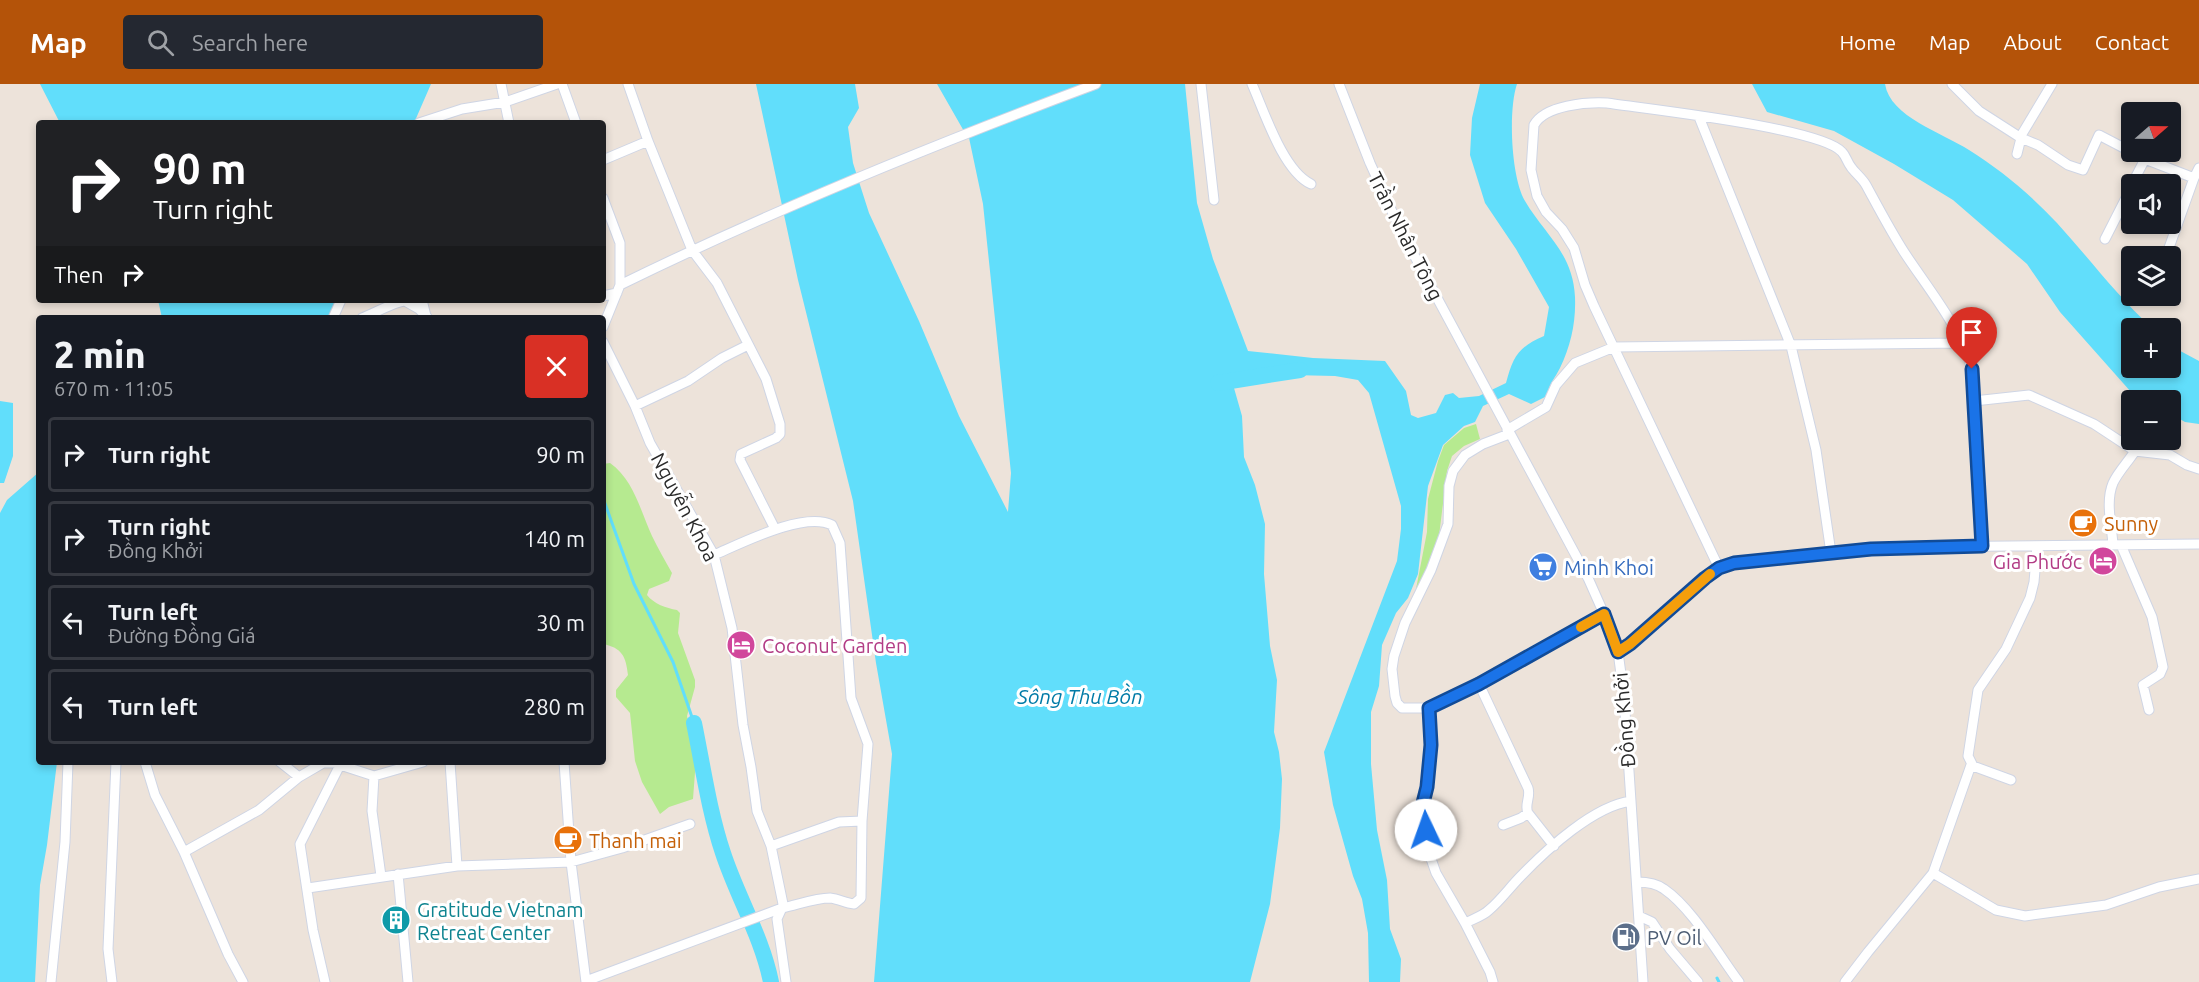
<!DOCTYPE html>
<meta charset="utf-8">
<style>
body{margin:0;font-family:Ubuntu,sans-serif;background:#242831;color:#f1f3f6;height:100vh;display:flex;flex-direction:column;font-size:22px;white-space:nowrap}
*{box-sizing:border-box;margin:0}
p{font-size:20px;color:#9ea1a6}
.icon{flex:none;width:33px;height:33px;fill:none;stroke:currentColor;stroke-width:2;stroke-linecap:round;stroke-linejoin:round}
.map{position:relative;flex:1;overflow:hidden}
.details{position:absolute;left:36px;top:231px;width:570px;height:450px;display:flex;flex-direction:column;background:#171b24;border-radius:6px;box-shadow:0 3px 9px #0003}
.details>*{flex:none}
.banner{position:absolute;left:36px;top:36px;width:570px;height:183px;border-radius:6px;box-shadow:0 3px 9px #0003;background:#202124;color:#fff;overflow:hidden}
.needle{width:39px;rotate:70deg}
.fabs{position:absolute;left:2121px;top:18px;display:grid;gap:12px}
.fabs a{display:grid;place-items:center;width:60px;height:60px;border-radius:6px;background:#171b24;box-shadow:0 3px 9px #0003;font-size:30px}
.pin{position:absolute;display:grid;place-items:center;width:51px;height:51px;color:#fff;margin:-62px -26px;border-radius:50% 50% 50% 0;rotate:-45deg;box-shadow:0 0 6px #0007}
.pin .icon{rotate:45deg}
.me{position:absolute;width:66px;margin:-33px;rotate:357deg;stroke-linejoin:round;filter:drop-shadow(0 0 4px #0008)}
.turn{display:flex;align-items:center;gap:21px;height:126px;padding:0 18px;font-size:27px}
.turn .icon{width:78px;height:78px;stroke-width:2.5}
.turn b{display:block;font-size:42px;line-height:51px}
.then{display:flex;align-items:center;height:57px;padding:0 18px;background:#0003;gap:12px;font-size:22px}
.round{display:grid;place-items:center;flex:none;width:63px;height:63px;border-radius:6px;background:#242831}
.head{display:flex;align-items:center;justify-content:space-between;height:102px;padding:0 18px}
h1{font-size:36px;font-weight:800;line-height:45px}
ul{padding:0;list-style:none}
li{display:flex;align-items:center;gap:18px;height:75px;margin:0 12px 9px;padding:0 6px;border:3px solid #363941;border-radius:6px}
li div{flex:1}
li b{display:block;font-size:22px}
li em{font-style:normal}
header{display:flex;align-items:center;gap:36px;box-sizing:border-box;height:84px;padding:0 30px;background:#b45309;color:#fff}
header strong{font-size:28px}
nav{display:flex;gap:33px;margin-inline-start:auto;font-size:21px}
.search{width:420px;height:54px;background:#242831;display:flex;align-items:center;gap:15px;box-sizing:border-box;padding:0 21px;border-radius:6px;color:#9ea1a6;font-size:22px}
.map>svg:first-child{display:block}
.green{fill:#b6ea90}
.water{fill:#61defb}
.lines{fill:none;stroke-linecap:round;stroke-linejoin:round}
.stream{stroke:#61defb;stroke-width:3}
.river{stroke:#61defb;stroke-width:16}
.street-casing{stroke:#cfd5e4;stroke-width:11}
.street{stroke:#fff;stroke-width:9}
.route-casing{stroke:#114b97;stroke-width:15}
.route{stroke:#1a73e8;stroke-width:10}
.slow{stroke:#f59e0b;stroke-width:10}
.labels{text-anchor:middle;dominant-baseline:central;stroke-width:6;stroke-linejoin:round;paint-order:stroke}
.street-label{font-size:20px;fill:#2a2a2a;stroke:#fff}
.food-label{font-size:20px;fill:#c56008;stroke:#fff;text-anchor:start}
.hotel-label{font-size:20px;fill:#b23c85;stroke:#fff;text-anchor:end}
.shop-label{font-size:20px;fill:#366cbe;stroke:#fff;text-anchor:start}
.culture-label{font-size:20px;fill:#0d838f;stroke:#fff;text-anchor:start}
.service-label{font-size:20px;fill:#4e5e75;stroke:#fff;text-anchor:start}
.water-label{font-size:21px;font-style:italic;fill:#007ba7;stroke:#fff}
</style>
<header>
<strong>Map</strong>
<div class="search"><svg class="icon" aria-label="search" viewBox="0 0 24 24"><circle cx="10" cy="10" r="6"/><path d="M15 15l6 6"/></svg>Search here</div>
<nav><a>Home</a><a>Map</a><a>About</a><a>Contact</a></nav>
</header>
<div class="map">
<svg width="2199" height="898" viewBox="0 0 2199 898">
<rect width="100%" height="100%" fill="#ede3da"/>
<path class="green" d="M1476,340L1480,355L1464,362L1452,372L1447,387L1438,460L1419,509L1416,505L1427,448L1428,415L1438,377L1444,361L1464,344Z
M610,379C634,396 640,426 652,452C658,464 665,477 672,489L669,497L649,505L647,511C654,520 666,524 677,526L680,529L678,549L695,596V603L687,632L696,675L693,715L669,723L660,730L642,698L635,677L630,629L616,613V606L628,591C626,572 622,564 603,560V380Z"/>
<path class="water" d="M40,0H431L414,39H60Z
M756,0H855L859,24L848,43L853,79L869,129L919,237L959,332L1008,428L1011,389L983,120L968,49H965L937,0H1185L1197,119L1213,175L1248,267L1313,274L1385,277L1406,307L1411,331L1418,334L1436,329L1445,311L1453,309L1459,314L1479,312L1506,299C1513,273 1518,263 1544,252L1549,223L1516,165L1485,119L1470,71L1472,34L1480,0H1517C1508,26 1511,93 1525,117C1545,151 1573,169 1575,213C1576,238 1571,261 1560,284C1555,294 1549,300 1547,312L1531,320L1509,310L1483,322L1475,338L1464,342L1443,361L1428,402L1418,490L1408,514L1396,529L1382,561L1379,602L1371,628V680L1377,746L1387,796L1390,845L1401,875L1400,898H1369L1368,849L1362,815L1353,792L1333,721L1324,668L1397,477L1401,445V422L1369,309L1358,296L1335,292L1291,291L1258,285L1247,288L1234,304L1242,332L1244,373L1255,401L1265,440L1264,490L1270,562L1277,596L1274,648L1279,668L1282,695L1280,744L1270,820L1250,898H874L892,670L876,579L853,417L798,196Z
M1752,0H1885C1890,33 1943,49 1969,66C2001,86 2031,111 2057,139C2089,174 2117,212 2152,244H2132V284H2170L2171,262L2199,277V340L2185,338L2171,330L2170,316H2146L2131,308L2060,228L2027,180L1953,116L1894,80L1834,47L1767,28Z
M158,216H337L329,234H162Z
M0,317L13,319V372L4,399H0Z
M39,388V678H57L47,761L40,801L35,898H0V429L7,416Z"/>
<g class="lines">
<path class="stream" d="M603,414L634,500L673,578L694,639
M1717,894L1719,898"/>
<path class="river" d="M1218,299L1300,286
M694,639C703,683 709,727 723,769C737,812 762,853 771,898"/>
<g class="street-casing">
<path id="street" d="M501,0L509,39
M562,0L576,39
M628,0L648,57L692,166L717,199L766,295L780,340V350L776,354L741,370L740,376L775,445
M1201,0L1214,116
M1252,0C1264,27 1283,87 1311,100
M1339,0L1370,79L1400,145L1588,494L1604,530L1618,568L1624,612L1643,898
M1952,0L1979,27L2021,54L2038,61L2068,81L2083,86L2099,51L2145,75L2194,94
M1699,33L1791,262L1816,366L1831,469
M419,39L462,25L505,18L557,0
M2017,70L2022,50L2052,0
M603,76L648,57
M2132,100L2145,75
M603,114L620,159V201L603,243
M2105,155L2132,102
M2166,172L2194,94L2199,84
M620,201C775,125 935,60 1096,0
M603,212L617,209
M2151,213L2152,212
M422,216L426,232
M333,234L341,216
M362,234C373,230 396,217 405,217L419,225L427,233
M1974,317L2029,311L2094,340L2135,367L2170,371L2187,381L2199,385
M635,322L688,297L722,274L748,261
M1507,346L1546,323L1556,301L1575,279L1614,263L1963,259
M1509,350L1483,360L1465,371L1453,387L1449,402L1448,440L1431,486L1405,539L1394,572L1392,585L1395,612L1397,619L1402,624H1429L1479,600L1604,530
M2113,461C2112,442 2105,418 2113,399C2118,388 2128,378 2135,367
M2121,461L2152,533L2163,583L2160,590L2143,601L2149,626
M714,471C742,459 804,427 832,441L840,459L851,614L868,660L862,737L861,814L854,820C845,819 839,815 830,814C815,814 797,821 782,824L777,835L786,898
M1719,484L1594,222L1585,201L1574,164L1562,145L1546,128L1537,112L1531,86L1534,41C1545,21 1587,18 1607,19C1647,25 1821,44 1842,68C1846,72 1847,78 1851,83C1855,89 1862,94 1866,101C1878,123 1890,146 1904,168C1929,206 1959,241 1972,285L1982,462
M1618,568L1630,560L1705,494L1719,484L1734,479L1913,463L2199,460
M1479,600L1528,704C1531,713 1524,721 1528,729L1554,762
M1429,624L1431,661L1427,703L1422,723L1429,769L1436,789L1465,839L1490,888L1493,898
M145,678L155,711L184,768L228,870L243,898
M280,678L299,693
M450,678L457,782
M564,678L571,778L586,898
M1971,681L1933,789L1996,826L2025,832L2106,821L2159,803L2199,795
M374,692L372,727L381,792
M2011,696L1973,682L1968,672L1978,606L2006,565L2030,514L2034,498L2037,462
M1503,741L1521,734L1528,729
M771,762L839,738L862,737
M184,768L259,726L299,693L323,679H334L374,692L423,678
M398,790L408,898
M1637,798C1647,798 1656,799 1664,805C1692,824 1718,870 1739,898
M308,804L457,782L571,778L622,764L690,740
M1639,832L1652,838L1670,865L1698,898
M1465,839C1473,835 1483,832 1489,826C1501,816 1510,803 1521,792C1547,765 1594,722 1631,717
M586,897L782,824L783,820L771,762L757,727L751,683L743,641L732,544L714,471L650,359L635,322L603,258
M51,898L65,758L68,678
M112,898L108,865L116,678
M325,898L313,846L300,760L340,681
M1845,898L1868,868L1933,789"/>
</g>
<use href="#street" class="street"/>
</g>
<g class="lines">
<g class="route-casing">
<path id="route" d="M1426,746L1422,723L1427,703L1431,661L1429,624L1479,600L1604,530L1618,568L1630,560L1705,494L1719,484L1734,479L1871,465L1982,462L1972,285"/>
</g>
<use href="#route" class="route"/>
<path class="slow" d="M1581,543L1604,530L1618,568L1630,560L1710,490"/>
</g>
<defs>
<g id="cafe-disc" transform="scale(1.5)"><circle r="9.5" fill="#e8710a" stroke="#fff"/><path d="M-5.5-4.5H6V0H3Q3 3.5 0 3.5H-2.5Q-5.5 3.5-5.5 0ZM3-3.2v2h1.7v-2ZM-6 4.5H4V6H-6Z" fill="#fff"/></g>
<g id="hotel-disc" transform="scale(1.5)"><circle r="9.5" fill="#d1479c" stroke="#fff"/><path d="M-6-4.5h1.5V1H6V5H4.5V3h-9V5H-6ZM-4 0a1.8 1.8 0 1 1 3.6 0ZM.5 0V-2.5h3Q6-2.5 6 0Z" fill="#fff"/></g>
<g id="supermarket-disc" transform="scale(1.5)"><circle r="9.5" fill="#3f7fe0" stroke="#fff"/><path d="M-6-5.5h2.5l.6 2H6L4.5 2H-2.5L-4.4-4H-6ZM-1.5 3.2a1.3 1.3 0 1 0 .1 0ZM3 3.2a1.3 1.3 0 1 0 .1 0Z" fill="#fff"/></g>
<g id="building-disc" transform="scale(1.5)"><circle r="9.5" fill="#0f9aa8" stroke="#fff"/><path d="M-4-6H4V6H1V3H-1V6H-4ZM-2.5-4.3h1.7v1.8h-1.7ZM.8-4.3h1.7v1.8H.8ZM-2.5-1h1.7V.8h-1.7ZM.8-1h1.7V.8H.8Z" fill="#fff"/></g>
<g id="fuel-disc" transform="scale(1.5)"><circle r="9.5" fill="#5c6f8a" stroke="#fff"/><path d="M-5.5-6h7V0h2V4h1.3V-2.5L3-4.5l.8-.8L6-3V5H2.5V1h-1V6h-7ZM-4.2-4.7v3.2H.2V-4.7Z" fill="#fff"/></g>
</defs>
<g fill-rule="evenodd">
<use href="#cafe-disc" x="2083" y="439"/>
<use href="#hotel-disc" x="2103" y="477"/>
<use href="#supermarket-disc" x="1543" y="483"/>
<use href="#hotel-disc" x="741" y="561"/>
<use href="#cafe-disc" x="568" y="756"/>
<use href="#building-disc" x="396" y="836"/>
<use href="#fuel-disc" x="1626" y="853"/>
</g>
<g class="labels">
<g class="street-label">
<text transform="translate(1406 152) rotate(63)">Trần Nhân Tông</text>
<text transform="translate(685 423) rotate(62)">Nguyễn Khoa</text>
<text transform="translate(1624 636) rotate(-95)">Đồng Khởi</text>
</g>
<g class="food-label">
<text x="2104" y="439">Sunny</text>
<text x="589" y="756">Thanh mai</text>
</g>
<g class="hotel-label">
<text x="2082" y="477">Gia Phước</text>
<text x="762" y="561" text-anchor="start">Coconut Garden</text>
</g>
<g class="shop-label">
<text x="1564" y="483">Minh Khoi</text>
</g>
<g class="culture-label">
<text x="417" y="825">Gratitude Vietnam<tspan x="417" dy="23">Retreat Center</tspan></text>
</g>
<g class="service-label">
<text x="1647" y="853">PV Oil</text>
</g>
<g class="water-label">
<text x="1080" y="612">Sông Thu Bồn</text>
</g>
</g>
</svg>
<div class="fabs">
<a><svg class="needle" viewBox="-14 -14 28 28"><path d="M0-13l5 13h-10z" fill="#e53935"/><path d="M0 13l5-13h-10z" fill="#9ea1a6"/></svg></a>
<a><svg class="icon" aria-label="sound" viewBox="0 0 24 24"><path d="M4 9h4l5-4v14l-5-4H4zM17 9q2 3 0 6"/></svg></a>
<a><svg class="icon" aria-label="layers" viewBox="0 0 24 24"><path d="M12 4l9 5-9 5-9-5zM3 14l9 5 9-5"/></svg></a>
<a>+</a>
<a>−</a>
</div>
<div class="pin" style="left:1972px;top:285px;background:#d93025"><svg class="icon" aria-label="arrive" viewBox="0 0 24 24"><path d="M6 21V4h12l-3 4 3 4H6"/></svg></div>
<svg class="me" style="left:1426px;top:746px" viewBox="-20 -20 40 40"><circle r="19" fill="#fff"/><path d="M0-13L10 11 0 6-10 11z" fill="#1a73e8"/></svg>
<div class="banner">
<div class="turn"><svg class="icon" aria-label="right" viewBox="0 0 24 24"><path d="M7 20v-9h11M14 6l5 5-5 5"/></svg><div><b>90 m</b>Turn right</div></div>
<div class="then">Then<svg class="icon" aria-label="right" viewBox="0 0 24 24"><path d="M7 20v-9h11M14 6l5 5-5 5"/></svg></div>
</div>
<section class="details">
<div class="head"><div><h1>2 min</h1><p>670 m · 11:05</p></div><a class="round" style="background:#d93025;color:#fff"><svg class="icon" aria-label="close" viewBox="0 0 24 24"><path d="M6 6l12 12M18 6L6 18"/></svg></a></div>
<ul>
<li><svg class="icon" aria-label="right" viewBox="0 0 24 24"><path d="M7 20v-9h11M14 6l5 5-5 5"/></svg><div><b>Turn right</b></div><em>90 m</em></li>
<li><svg class="icon" aria-label="right" viewBox="0 0 24 24"><path d="M7 20v-9h11M14 6l5 5-5 5"/></svg><div><b>Turn right</b><p>Đồng Khởi</p></div><em>140 m</em></li>
<li><svg class="icon" aria-label="left" viewBox="0 0 24 24"><path d="M17 20v-9H6M10 6l-5 5 5 5"/></svg><div><b>Turn left</b><p>Đường Đồng Giá</p></div><em>30 m</em></li>
<li><svg class="icon" aria-label="left" viewBox="0 0 24 24"><path d="M17 20v-9H6M10 6l-5 5 5 5"/></svg><div><b>Turn left</b></div><em>280 m</em></li>
</ul>
</section>
</div>
